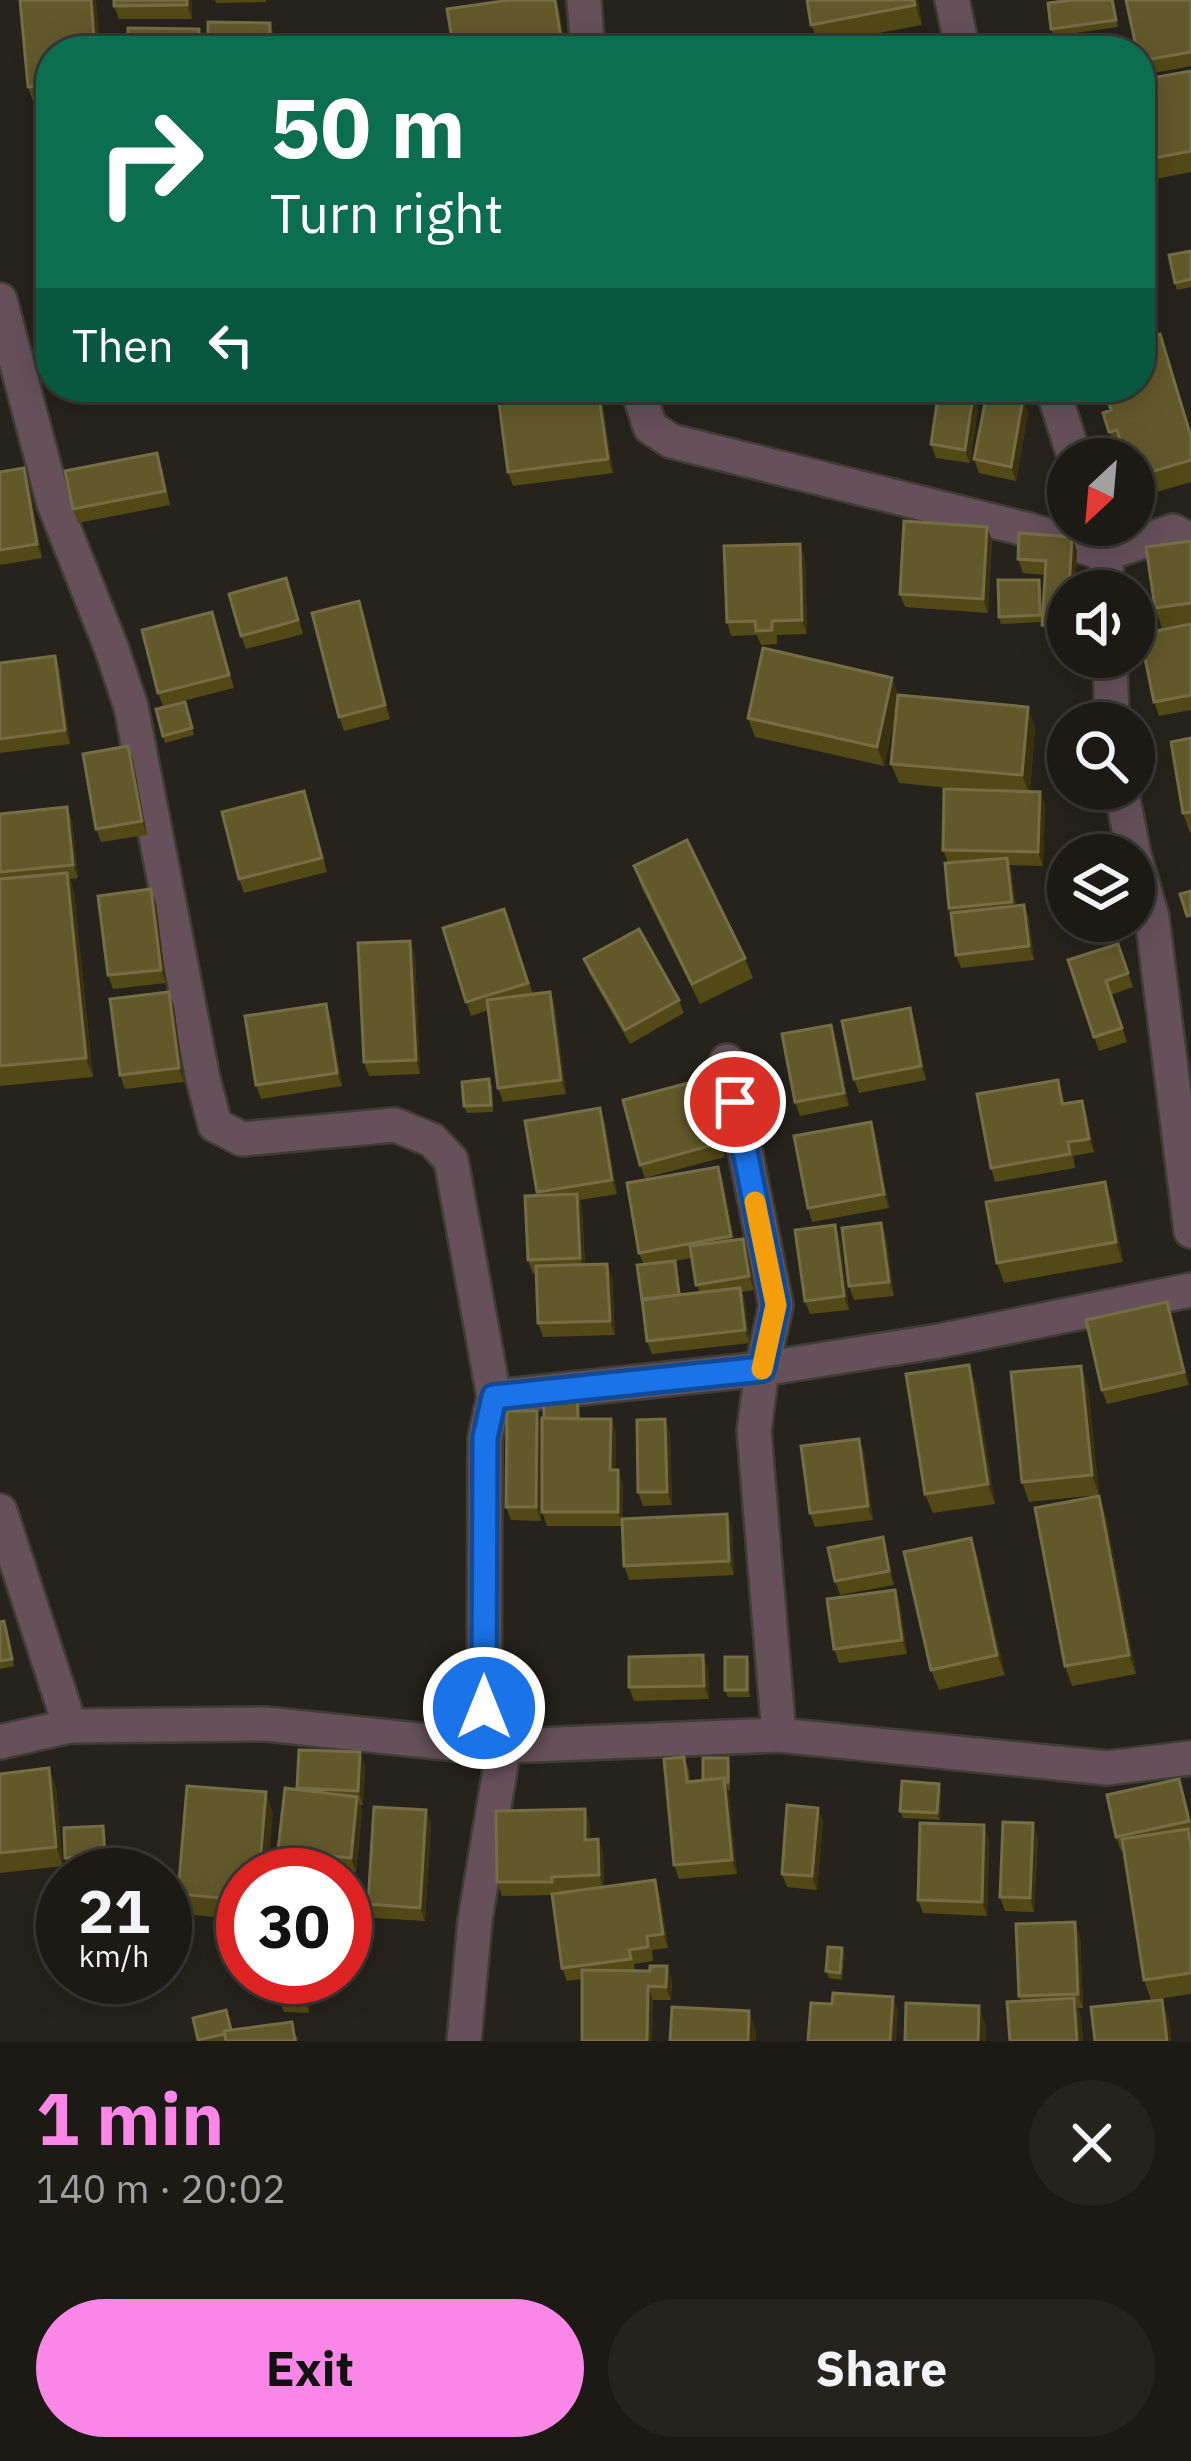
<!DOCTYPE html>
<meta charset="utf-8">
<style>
body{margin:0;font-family:"IBM Plex Sans",sans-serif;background:#25231d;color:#f1f3f6;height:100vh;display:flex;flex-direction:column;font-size:45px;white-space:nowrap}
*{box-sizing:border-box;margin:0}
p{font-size:39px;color:#a0a1a0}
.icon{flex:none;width:66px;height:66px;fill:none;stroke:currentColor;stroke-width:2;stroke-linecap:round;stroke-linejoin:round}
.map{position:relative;height:2041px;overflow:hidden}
.side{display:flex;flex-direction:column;background:#1c1a14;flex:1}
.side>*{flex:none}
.top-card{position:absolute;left:36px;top:36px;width:1119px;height:366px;border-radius:48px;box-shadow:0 6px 30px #0003,0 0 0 3px #3a3834;background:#0b6e4f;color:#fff;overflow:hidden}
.needle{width:78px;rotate:206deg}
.controls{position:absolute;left:1047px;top:438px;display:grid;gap:24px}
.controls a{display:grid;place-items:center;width:108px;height:108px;border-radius:50%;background:#1c1a14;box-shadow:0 6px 30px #0003,0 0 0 3px #3a3834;font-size:60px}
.speed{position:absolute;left:36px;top:1848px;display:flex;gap:24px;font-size:60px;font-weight:700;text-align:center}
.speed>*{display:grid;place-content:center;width:156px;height:156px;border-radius:50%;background:#1c1a14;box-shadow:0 6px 30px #0003,0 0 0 3px #3a3834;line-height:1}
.speed small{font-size:30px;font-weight:400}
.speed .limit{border:18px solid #d22;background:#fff;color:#111}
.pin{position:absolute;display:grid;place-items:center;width:102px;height:102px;color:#fff;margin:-51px;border:6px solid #fff;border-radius:50%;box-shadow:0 3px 12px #0007}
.me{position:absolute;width:132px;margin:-66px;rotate:0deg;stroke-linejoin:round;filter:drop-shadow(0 0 9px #0008)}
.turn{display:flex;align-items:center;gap:42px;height:252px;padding:0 36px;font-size:54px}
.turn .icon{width:156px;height:156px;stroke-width:2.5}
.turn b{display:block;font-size:84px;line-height:102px}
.then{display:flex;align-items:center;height:114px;padding:0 36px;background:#0003;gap:24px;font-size:45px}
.round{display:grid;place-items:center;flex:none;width:126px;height:126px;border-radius:63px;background:#25231d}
.headline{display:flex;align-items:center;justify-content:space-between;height:204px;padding:0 36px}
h1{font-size:72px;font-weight:700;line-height:90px;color:#fa87e7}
.primary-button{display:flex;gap:24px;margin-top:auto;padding:24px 36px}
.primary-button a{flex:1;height:138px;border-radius:72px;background:#fa87e7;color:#111;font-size:48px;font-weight:700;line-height:138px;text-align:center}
.primary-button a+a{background:#25231d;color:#f1f3f6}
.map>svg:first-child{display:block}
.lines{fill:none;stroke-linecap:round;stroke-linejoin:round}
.minor-casing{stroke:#3f3d35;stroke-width:38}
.minor{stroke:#66515b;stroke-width:33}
.wall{fill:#534916;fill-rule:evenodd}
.shaded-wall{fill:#3b3310}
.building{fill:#62592b;stroke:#756d46;stroke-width:3}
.route-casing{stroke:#114b97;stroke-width:30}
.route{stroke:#1a73e8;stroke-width:21}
.slow{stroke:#f59e0b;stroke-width:21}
</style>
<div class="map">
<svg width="1191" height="2041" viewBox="0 0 1191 2041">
<rect width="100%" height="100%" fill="#25231b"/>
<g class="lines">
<g class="minor-casing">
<path id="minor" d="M584,0L588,51
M952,0L963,51
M0,300L54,504L111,647L131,707L203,1079L215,1125L242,1139L395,1125L432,1140L451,1160L494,1397L485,1438L484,1747
M637,387L650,427L671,441L1033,531L1106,554L1173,531L1191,541
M1052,387L1075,459
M1096,525L1106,554L1107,591
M1110,657L1112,723
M1121,789L1134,855
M1134,855L1152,917L1191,1231
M727,1061L776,1305L762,1369L754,1431L779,1735
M494,1397L762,1369L939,1341L1191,1290
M0,1511L70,1726
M0,1742L70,1726L266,1724L484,1747L779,1735L1107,1768L1191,1758
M464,2041L475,1920L504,1746"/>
</g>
<use href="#minor" class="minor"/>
</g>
<path class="wall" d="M192,0V19H119L114,6Z
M215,0H266V2L216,3Z
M918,0L922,25L819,44L811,25Z
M1072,0H1114L1118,27L1054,36L1051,29Z
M1191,0V66L1144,75L1140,65V51Z
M51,51V106L35,107L28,87Z
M1191,71V172L1151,180L1144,160Z
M1191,251V287L1177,290L1175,283Z
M1167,354L1191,433V482L1139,497L1134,484V459L1123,450L1116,452L1103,413L1111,410Z
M988,387H1029L1027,404H1025L1028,413L1016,481L979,473L974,459Z
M598,390L603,404L613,473L513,486L508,472Z
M978,409L970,463L936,458L931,444Z
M162,467L170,505L78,523L73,509Z
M0,472L29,482L42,558L0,565Z
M1072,537L1077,551L1075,591H1068V640L1047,638L1042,622L1001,624L999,617L1039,580L1041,587L1042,615L1045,575L1023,573L1018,559Z
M992,540L988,613L905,607L900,594Z
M1191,541V624L1162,628L1155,608Z
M805,557L807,634L777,635V644L761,645L757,635L731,636L727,622Z
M291,592L303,634L246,649L241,636Z
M212,612L234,688L163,706L158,693Z
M364,615L390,719L344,731L339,717Z
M1191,624V710L1159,716L1154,702Z
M55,656L60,670L70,744L0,753V663Z
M892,678L898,695L1035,727L1030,791L1045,805L1043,866L1010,865L1016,906L1024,905L1029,918L1034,960L961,968L956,955L949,908L948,863L943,850L971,790L899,783L891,764L897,707L884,766L755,737L748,718Z
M185,702L194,735L165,743L156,709Z
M1191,738V832L1190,833L1183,813Z
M128,746L133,760L147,835L101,842L96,829Z
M309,805L327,872L244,893L239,879Z
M0,814L72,820L78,878L70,879L74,892L93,1077L0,1086Z
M634,866L745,958L753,978L700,1004L641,886Z
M156,903L166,983L113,989L108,975Z
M504,909L533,994L550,992L555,1006L566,1094L503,1102L498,1088L489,1010L471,1016L443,928Z
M1075,921H1117L1118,925L1079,935Z
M1118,944L1133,987L1111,995L1127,1042L1099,1051L1068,960Z
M415,954L420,1074L369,1076L364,1062Z
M584,959L679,1000L684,1013L630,1044L589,973Z
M174,1006L184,1082L125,1089L120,1075Z
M910,1008L915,1022L926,1080L859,1093L854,1079Z
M331,1018L342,1086L261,1099L256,1085Z
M836,1039L849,1106L800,1116L795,1102Z
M489,1079L492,1086L493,1112L467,1113L464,1106Z
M1058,1080L1065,1104L1082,1101L1087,1115L1094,1152L1073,1156L1075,1168L995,1182L991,1168Z
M708,1093L725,1157L645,1178L640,1165Z
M605,1122L617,1194L580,1200L582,1208L585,1265L607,1264L612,1278L615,1335L543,1337L538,1323L537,1273L533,1274L528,1260L538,1196L537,1192Z
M871,1122L876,1136L889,1208L812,1222L808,1208Z
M718,1167L723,1180L734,1241L743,1239L748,1253L754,1290L742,1292L745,1302L750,1343L652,1354L647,1341L644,1265L639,1253ZM692,1258L699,1292L681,1294L675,1261Z
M1105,1182L1112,1201L1123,1262L1004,1283L997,1263Z
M881,1223L886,1236L894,1296L854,1300L849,1286Z
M840,1239L849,1310L810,1314L805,1301Z
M1172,1316L1189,1385L1107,1404L1102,1390Z
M969,1365L976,1385L995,1504L933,1513L925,1494Z
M1088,1386L1099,1495L1029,1502L1022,1482Z
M579,1400L580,1419L616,1432L615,1470L623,1483V1519L727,1514L732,1528L734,1575L629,1580L624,1566L622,1526H547L542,1512V1459L541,1521L511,1520L506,1507L542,1424L544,1418Z
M670,1433L672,1505L643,1506L638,1492Z
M859,1439L864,1453L873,1520L815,1527L810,1513Z
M1106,1516L1136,1674L1072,1686L1065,1666Z
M883,1537L887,1551L894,1585L840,1595L835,1581Z
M971,1538L978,1558L1005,1675L939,1690L931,1670Z
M895,1590L900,1604L907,1654L839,1663L834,1649Z
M0,1622L7,1628L14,1666L0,1669Z
M747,1657L750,1664V1697H728L725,1690Z
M708,1668L709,1699L634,1701L629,1687Z
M684,1757L689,1771L690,1781L703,1780L730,1765V1790H728L737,1874L679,1879L674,1865Z
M365,1766L363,1805H360L362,1811L356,1872L283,1864L278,1850L297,1788Z
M49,1768L56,1788L63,1866L0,1873V1774Z
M939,1784L941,1791L940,1820L903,1818L900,1811Z
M1184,1793L1191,1822V1994L1151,2000L1144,1980L1124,1850L1121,1851L1116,1837Z
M818,1808L823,1822L817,1890L787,1887L782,1874Z
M426,1810L431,1823L425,1921L373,1918L368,1904Z
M273,1812L243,1875V1920L185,1914L178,1894Z
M590,1823V1840L598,1839L603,1853L604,1887L660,1894L668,1948L652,1950L653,1961L634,1964L635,1971H650L667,1966L672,1980L671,2000H653L582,1979L567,1981L562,1968L552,1895L502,1896L497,1882Z
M103,1826L105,1833L107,1864L68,1865L65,1858Z
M1038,1837L1034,1912L1005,1911L1000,1897Z
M989,1839L987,1916L923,1913L918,1900Z
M1080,1936L1083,2008H1078L1081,2018L1083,2041H1010L1021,2001L1019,1996Z
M842,1948L845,1955L842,1980L829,1978L826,1971Z
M280,1977H322L321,1987L311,1986L309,2013L284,2012L279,1998Z
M193,2018L232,2030L297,2036L298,2041H199Z"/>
<path class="shaded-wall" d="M91,0H96L101,51H95Z
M187,0H192V19L187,5Z
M555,0L559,7L566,51H563Z
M914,0H918L922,25L915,5Z
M270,23L275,37V51H270Z
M199,29L204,43V51H199Z
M598,390L603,404L613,473L608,459Z
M973,395L978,409L970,463L965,450Z
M1023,399L1028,413L1016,481L1011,467Z
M24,468L29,482L42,558L37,544Z
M987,527L992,540L988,613L983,599Z
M1072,537L1077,551L1075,591H1069Z
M800,544L805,557L807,634L802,620Z
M359,601L364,615L390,719L385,705Z
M55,656L60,670L70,744L65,730Z
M892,678L899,697L884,766L877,747Z
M1028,707L1035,727L1030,795L1022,775Z
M128,746L133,760L147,835L142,821Z
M1040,792L1045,805L1043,866L1038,852Z
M67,807L72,820L78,878L73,865Z
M1007,858L1012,872L1017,916L1012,902Z
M67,873L74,892L93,1077L86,1058Z
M151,889L156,903L166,983L161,970Z
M1024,905L1029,918L1034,960L1029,946Z
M410,941L415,954L420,1074L416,1060Z
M169,992L174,1006L184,1082L179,1068Z
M550,992L555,1006L566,1094L561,1080Z
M326,1004L331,1018L342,1086L337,1073Z
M910,1008L915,1022L926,1080L921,1066Z
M831,1025L836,1039L849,1106L844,1093Z
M1082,1101L1087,1115L1094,1152L1089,1139Z
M600,1108L605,1122L617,1194L612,1180Z
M871,1122L876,1136L889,1208L884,1194Z
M718,1167L723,1180L736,1250L731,1236Z
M1105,1182L1112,1201L1123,1262L1116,1242Z
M577,1194L582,1208L585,1272L580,1258Z
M881,1223L886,1236L894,1296L889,1282Z
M835,1225L840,1239L849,1310L844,1296Z
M743,1239L748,1253L754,1290L749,1276Z
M607,1264L612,1278L615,1335L610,1321Z
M740,1288L745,1302L750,1343L745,1330Z
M1167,1302L1172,1316L1189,1385L1184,1372Z
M969,1365L976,1385L995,1504L988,1484Z
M1081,1366L1088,1386L1099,1495L1092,1475Z
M537,1411L542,1425L541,1521L536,1507Z
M611,1419L616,1432L615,1483L610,1470Z
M665,1419L670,1433L672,1505L667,1492Z
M859,1439L864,1453L873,1520L868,1506Z
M618,1470L623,1483V1526L618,1512Z
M1099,1496L1106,1516L1136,1674L1129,1655Z
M727,1514L732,1528L734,1575L729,1561Z
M883,1537L887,1551L894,1585L889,1571Z
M971,1538L978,1558L1005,1675L997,1655Z
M895,1590L900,1604L907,1654L902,1640Z
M703,1655L708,1668L709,1699L704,1686Z
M747,1657L750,1664V1697L747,1690Z
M360,1752L365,1766L363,1805L358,1791Z
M49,1768L56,1788L63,1866L56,1847Z
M724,1778L729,1792L737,1874L732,1860Z
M939,1784L941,1791L940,1820L937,1813Z
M266,1792L273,1812L268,1875H259Z
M357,1797L362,1811L356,1872L351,1858Z
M818,1808L823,1822L817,1890L812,1876Z
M585,1809L590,1823V1854L585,1840Z
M426,1810L431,1823L425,1921L420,1908Z
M1033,1823L1038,1837L1034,1912L1030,1898Z
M984,1825L989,1839L987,1916L982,1902Z
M598,1839L603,1853L604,1889L599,1875Z
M655,1880L660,1894L668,1948L663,1934Z
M1075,1922L1080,1936L1083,2008L1078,1994Z
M842,1948L845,1955L842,1980L840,1973Z
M667,1966L672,1980L671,2000L666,1987Z
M306,1977H308L311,1986L309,2013L304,1999Z
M648,1986L653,2000L652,2041H647Z
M893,1997L898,2010L896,2041H890Z
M1074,1998L1081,2018L1083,2041H1077Z
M1162,2000L1169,2019L1172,2041H1167Z
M979,2006L986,2026V2041H978Z
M749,2011L756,2030V2041H748Z"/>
<path class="building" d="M20,0H91L95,51H51V85L28,87Z
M114,0H187V5L114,6Z
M510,0H555L563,51H454L447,9Z
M807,0H914L915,5L811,25Z
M1072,0H1112L1116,20L1051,29L1048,3Z
M1126,0H1191V52L1140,61V51H1137Z
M208,22L270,23V51H208Z
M128,28L199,29V51H128Z
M796,41H812V51H796Z
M1191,71V151L1144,160L1140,141V80Z
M1191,251V279L1175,283L1169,255Z
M1160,334L1191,437V460L1134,477V459H1126L1117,430L1109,432L1103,413L1111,410L1104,387H1140V340Z
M988,387H1025L1024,397L987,392Z
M598,390L608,459L508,472L499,403Z
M939,390L973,395L965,450L931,444Z
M987,393L1023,399L1011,467L974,459Z
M157,453L165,491L73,509L65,471Z
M24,468L37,544L0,550V472Z
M904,521L987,527L983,599L900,594Z
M1019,533L1072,537L1067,626L1042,625L1046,561L1018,559Z
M1191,541V603L1155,608L1146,547Z
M800,544L802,620L772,621V630L756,631L755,621L727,622L724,546Z
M286,578L298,620L241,636L229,594Z
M998,580H1039L1040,615L999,617Z
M359,601L385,705L339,717L312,613Z
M212,612L229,675L158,693L142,630Z
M1191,624V695L1154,702L1140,634Z
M763,648L892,678L877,747L748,718Z
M55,656L65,730L0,739V663Z
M898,695L1028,707L1022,775L891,764Z
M185,702L192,728L163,736L156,709Z
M1191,738V812L1183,813L1171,742Z
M128,746L142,821L96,829L83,754Z
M944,789L1040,792L1038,852L943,850Z
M304,791L322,858L239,879L222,812Z
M67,807L73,865L0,872V814Z
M687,840L745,958L692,984L634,866Z
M1007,858L1012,902L949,908L945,863Z
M67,873L86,1058L0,1066V879Z
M151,889L161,970L108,975L98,896Z
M1191,891V915L1187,916L1180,894Z
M1024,905L1029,946L956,955L951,913Z
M504,909L528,983L466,1002L443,928Z
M1075,921H1103L1076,928Z
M639,929L679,1000L625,1030L584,959Z
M410,941L416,1060L364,1062L358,943Z
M1118,944L1128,973L1106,981L1122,1028L1094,1037L1068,960Z
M169,992L179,1068L120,1075L110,999Z
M550,992L561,1080L498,1088L487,1000Z
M326,1004L337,1073L256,1085L245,1016Z
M910,1008L921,1066L854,1079L842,1021Z
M831,1025L844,1093L795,1102L782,1034Z
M489,1079L491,1105L464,1106L462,1082Z
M703,1079L720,1143L640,1165L623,1100Z
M1058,1080L1062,1104L1082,1101L1089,1139L1068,1142L1070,1154L991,1168L977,1094Z
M600,1108L612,1180L537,1192L525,1121Z
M871,1122L884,1194L808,1208L794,1136Z
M718,1167L731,1236L639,1253L627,1183Z
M1105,1182L1116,1242L997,1263L986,1202Z
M577,1194L580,1258L528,1260L525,1196Z
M881,1223L889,1282L849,1286L842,1228Z
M835,1225L844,1296L805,1301L795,1230Z
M743,1239L749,1276L696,1285L690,1246Z
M675,1261L679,1295L642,1300L637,1265Z
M607,1264L610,1321L538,1323L536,1266Z
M740,1288L745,1330L647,1341L642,1299Z
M1167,1302L1184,1372L1102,1390L1086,1320Z
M969,1365L988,1484L925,1494L906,1374Z
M1081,1366L1092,1475L1022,1482L1011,1372Z
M544,1393H577L578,1419L544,1418Z
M507,1411H537L536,1507H506Z
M542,1418L611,1419L610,1470H618V1512H542Z
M665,1419L667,1492H638L637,1420Z
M859,1439L868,1506L810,1513L801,1446Z
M1099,1496L1129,1655L1065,1666L1035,1508Z
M727,1514L729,1561L624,1566L622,1519Z
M883,1537L889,1571L835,1581L828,1548Z
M971,1538L997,1655L931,1670L904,1552Z
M895,1590L902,1640L834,1649L827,1599Z
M4,1621L12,1659L0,1661V1622Z
M703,1655L704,1686L629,1687V1657Z
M725,1657H747V1690H725Z
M299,1750L360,1752L358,1791L297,1788Z
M684,1757L687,1782L724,1778L732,1860L674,1865L664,1759Z
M703,1758H728V1782H724V1778L703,1780Z
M49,1768L56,1847L0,1853V1774Z
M1179,1779L1189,1821L1116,1837L1107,1795Z
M902,1781L939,1784L937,1813L900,1811Z
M187,1786L266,1792L259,1875H243V1900L178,1894Z
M285,1788L357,1797L351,1858L278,1850Z
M787,1805L818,1808L812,1876L782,1874Z
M374,1807L426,1810L420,1908L368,1904Z
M585,1809V1840L598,1839L599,1875L552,1877V1882H497L496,1811Z
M1003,1822L1033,1823L1030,1898L1000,1897Z
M920,1823L984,1825L982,1902L918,1900Z
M103,1826L105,1857L65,1858L64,1828Z
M1188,1829L1191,1847V1973L1144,1980L1122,1839Z
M655,1880L663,1934L647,1936L648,1947L629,1950L631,1959L562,1968L552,1894Z
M1075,1922L1078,1994L1019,1996L1016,1924Z
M828,1947L842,1948L840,1973L826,1971Z
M650,1966H667L666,1987L648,1986L647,2041H582V1970L650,1971Z
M280,1977H306L304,1999L279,1998Z
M833,1993L893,1997L890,2041H808L811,2003L832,2004Z
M1074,1998L1077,2041H1010L1007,2002Z
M1162,2000L1167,2041H1095L1091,2007Z
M906,2003L979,2006L978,2041H905Z
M672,2007L749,2011L748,2041H670Z
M226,2010L231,2030L224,2031L225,2034L198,2040L193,2018Z
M292,2022L295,2041H226L224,2031Z"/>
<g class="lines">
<g class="route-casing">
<path id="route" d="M484,1708L485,1438L494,1397L762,1369L776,1305L735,1102"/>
</g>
<use href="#route" class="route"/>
<path class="slow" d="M755,1202L776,1305L762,1369"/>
</g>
</svg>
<div class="controls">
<a><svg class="needle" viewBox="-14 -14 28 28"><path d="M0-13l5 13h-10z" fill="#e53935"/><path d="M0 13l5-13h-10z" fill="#a0a1a0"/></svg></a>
<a><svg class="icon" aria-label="sound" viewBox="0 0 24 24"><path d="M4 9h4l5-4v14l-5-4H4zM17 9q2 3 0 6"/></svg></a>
<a><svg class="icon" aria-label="search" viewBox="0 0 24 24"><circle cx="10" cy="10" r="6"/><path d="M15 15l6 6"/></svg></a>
<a><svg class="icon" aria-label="layers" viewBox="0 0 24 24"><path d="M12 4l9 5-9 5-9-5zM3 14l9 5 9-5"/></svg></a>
</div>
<div class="speed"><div>21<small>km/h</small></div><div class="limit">30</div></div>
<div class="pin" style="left:735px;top:1102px;background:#d93025"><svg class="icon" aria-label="arrive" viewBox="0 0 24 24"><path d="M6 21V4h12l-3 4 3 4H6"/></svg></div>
<svg class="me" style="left:484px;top:1708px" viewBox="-20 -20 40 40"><circle r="17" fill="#1a73e8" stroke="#fff" stroke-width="3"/><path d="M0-11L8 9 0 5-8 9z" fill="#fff"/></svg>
<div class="top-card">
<div class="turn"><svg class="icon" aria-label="right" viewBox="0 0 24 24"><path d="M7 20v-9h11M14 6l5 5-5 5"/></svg><div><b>50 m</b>Turn right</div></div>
<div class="then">Then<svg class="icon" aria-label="left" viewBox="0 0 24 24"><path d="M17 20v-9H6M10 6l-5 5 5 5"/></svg></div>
</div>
</div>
<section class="side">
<div class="headline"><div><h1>1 min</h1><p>140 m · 20:02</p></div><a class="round"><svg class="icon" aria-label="close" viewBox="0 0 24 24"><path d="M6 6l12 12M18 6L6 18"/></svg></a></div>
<div class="primary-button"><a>Exit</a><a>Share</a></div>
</section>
